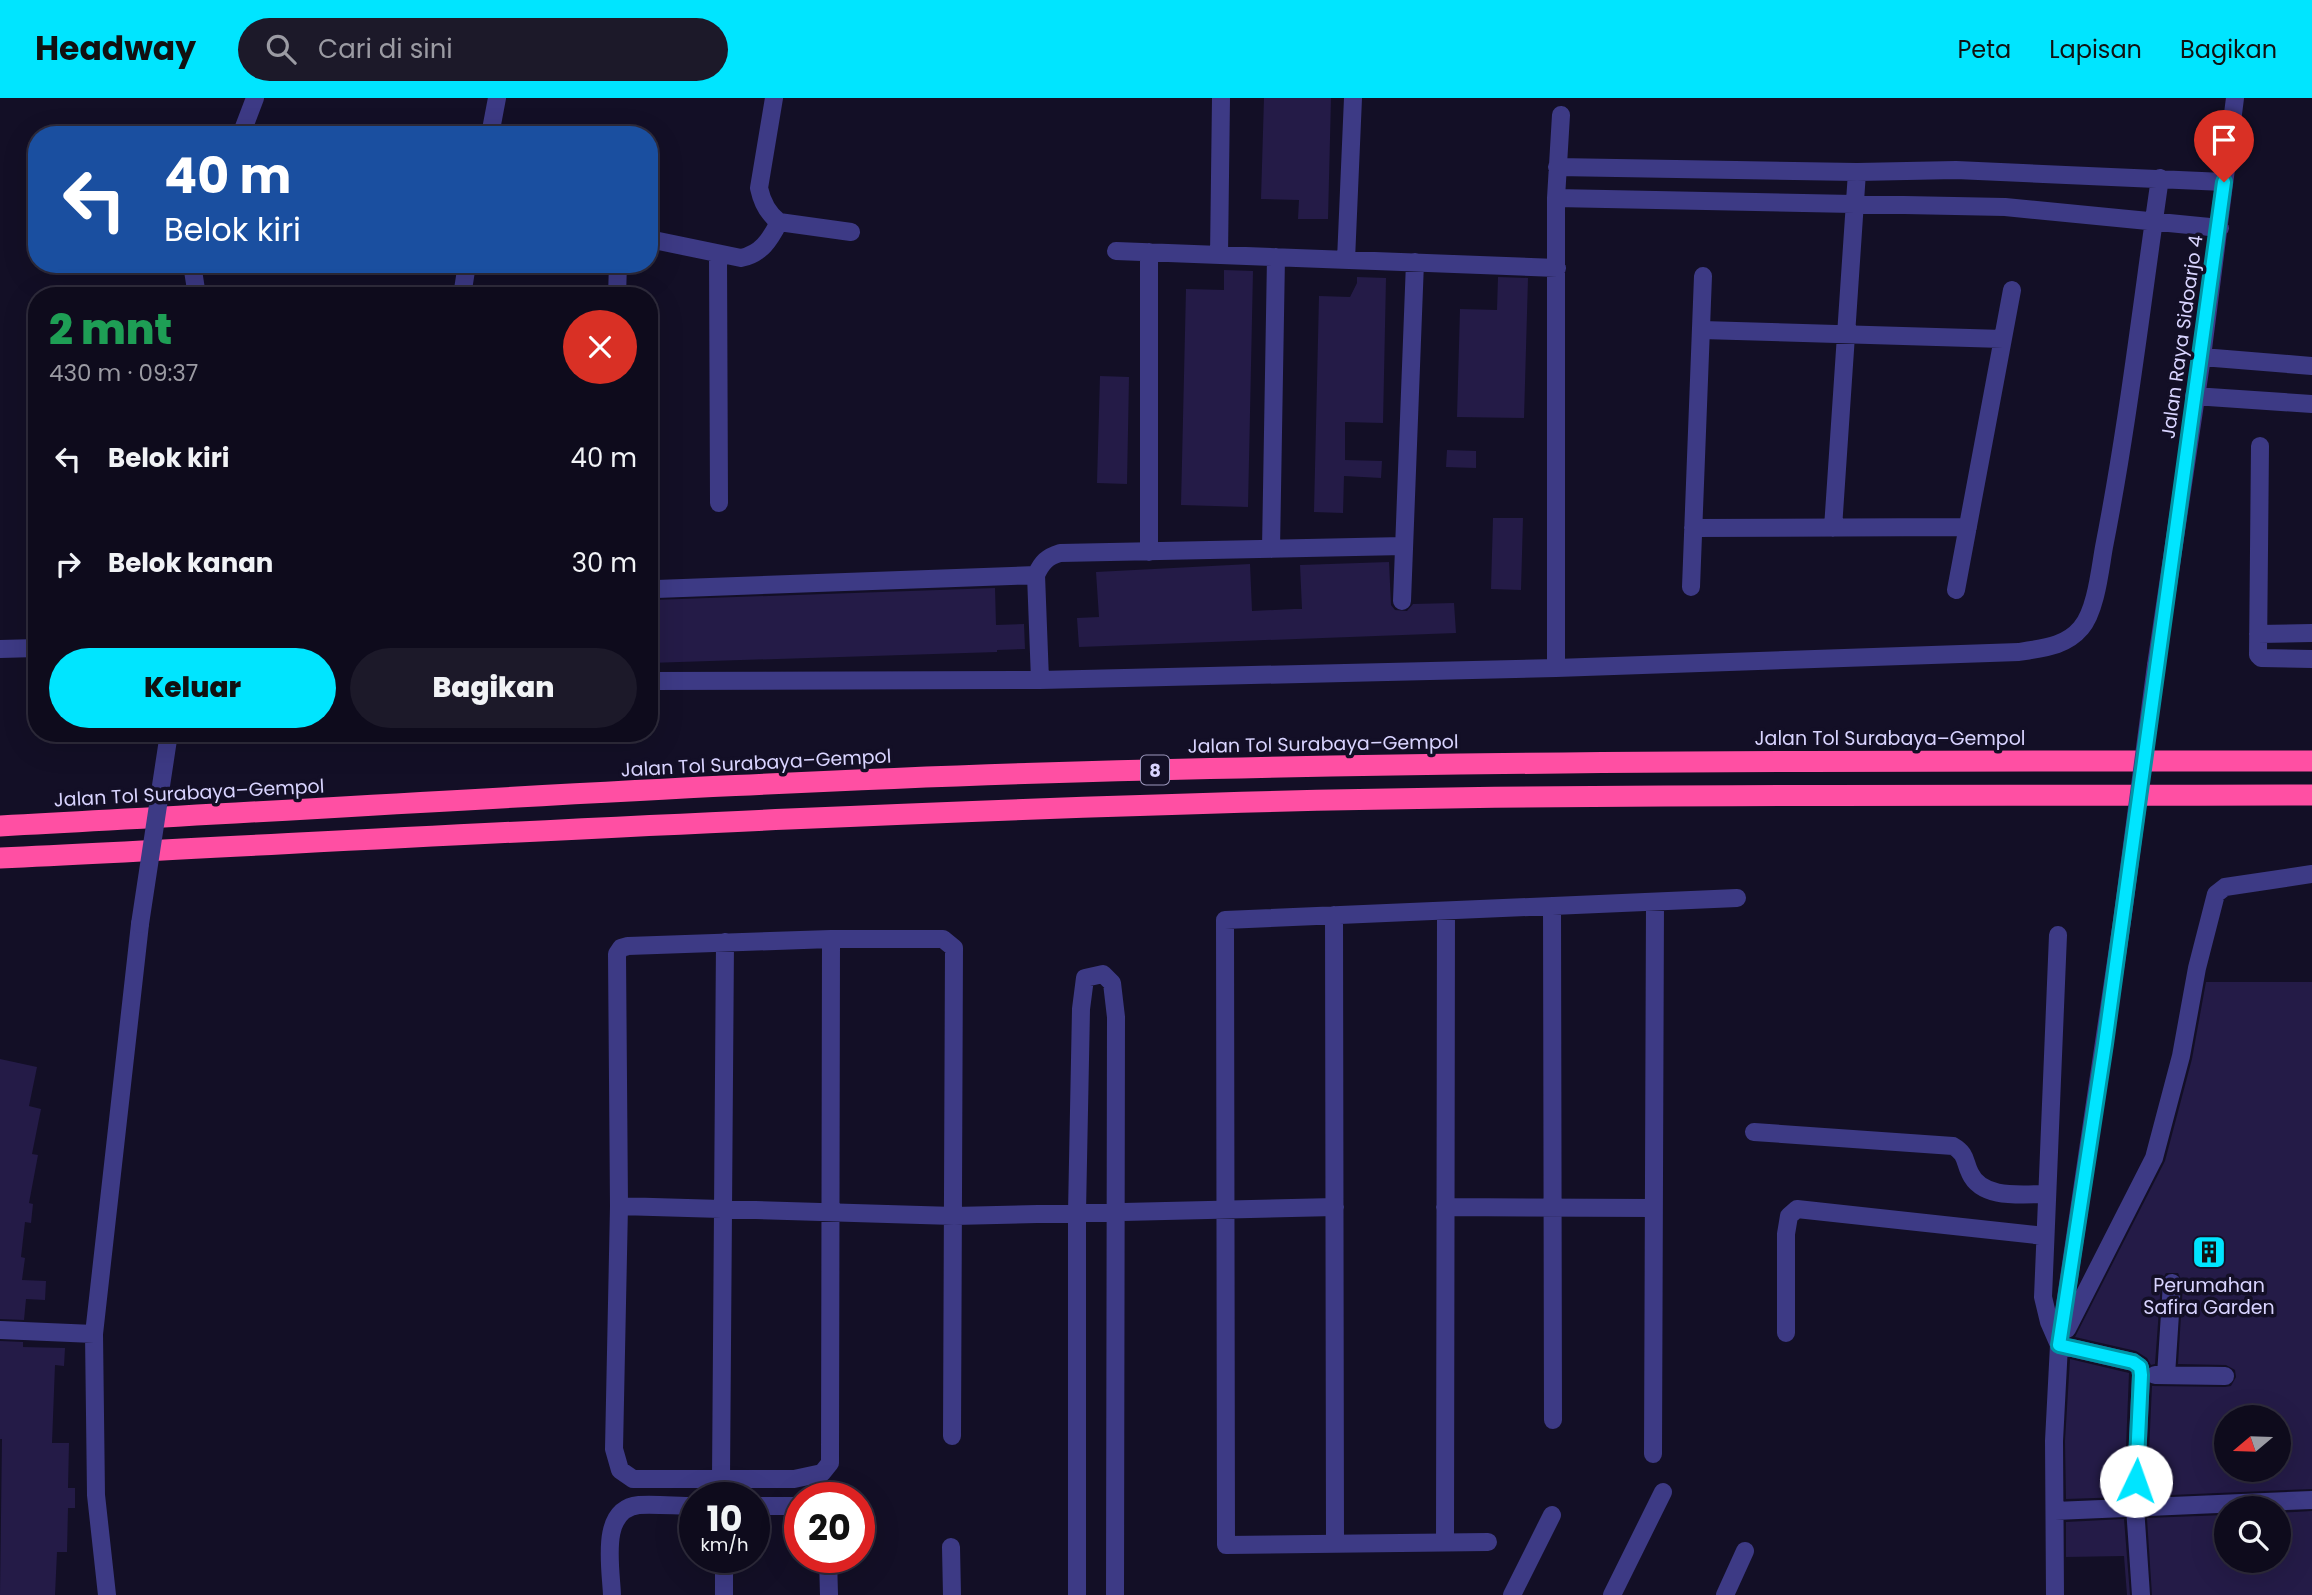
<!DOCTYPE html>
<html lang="id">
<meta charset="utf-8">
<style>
body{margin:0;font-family:Poppins,sans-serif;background:#1c1929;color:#f1f3f6;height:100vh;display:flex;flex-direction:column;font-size:26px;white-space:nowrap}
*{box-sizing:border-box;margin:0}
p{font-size:23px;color:#9b9ba3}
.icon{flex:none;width:38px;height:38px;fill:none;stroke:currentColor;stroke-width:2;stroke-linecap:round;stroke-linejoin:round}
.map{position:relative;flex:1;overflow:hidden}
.drawer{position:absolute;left:28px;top:189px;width:630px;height:455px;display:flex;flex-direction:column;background:#0e0b1c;border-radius:28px;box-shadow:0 7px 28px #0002,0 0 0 2px #2e2b3b}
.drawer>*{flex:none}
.guide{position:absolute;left:28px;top:28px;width:630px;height:147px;border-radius:28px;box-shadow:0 7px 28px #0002,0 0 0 2px #2e2b3b;background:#1a4fa0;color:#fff;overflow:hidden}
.needle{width:46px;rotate:251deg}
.controls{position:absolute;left:2214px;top:1307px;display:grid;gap:14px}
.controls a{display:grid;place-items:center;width:77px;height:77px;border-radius:50%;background:#0e0b1c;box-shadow:0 7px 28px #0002,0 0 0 2px #2e2b3b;font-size:35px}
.speed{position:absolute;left:679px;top:1384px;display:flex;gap:14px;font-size:35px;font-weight:700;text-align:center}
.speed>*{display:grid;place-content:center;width:91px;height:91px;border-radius:50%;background:#0e0b1c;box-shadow:0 7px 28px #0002,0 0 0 2px #2e2b3b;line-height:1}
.speed small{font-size:18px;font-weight:400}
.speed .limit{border:10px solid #d22;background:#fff;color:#111}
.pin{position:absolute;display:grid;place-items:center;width:60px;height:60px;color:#fff;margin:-72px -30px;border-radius:50% 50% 50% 0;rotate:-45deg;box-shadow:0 0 7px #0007}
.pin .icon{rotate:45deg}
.me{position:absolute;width:77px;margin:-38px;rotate:3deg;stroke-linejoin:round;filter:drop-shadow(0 0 5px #0008)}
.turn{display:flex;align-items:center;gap:24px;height:147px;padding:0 21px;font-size:32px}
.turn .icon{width:91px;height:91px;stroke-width:2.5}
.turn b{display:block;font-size:49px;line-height:60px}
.round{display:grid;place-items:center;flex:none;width:74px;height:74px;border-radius:37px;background:#1c1929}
.head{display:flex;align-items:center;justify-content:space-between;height:119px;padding:0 21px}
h1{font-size:42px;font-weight:800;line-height:52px;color:#1e9e55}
.primary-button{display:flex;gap:14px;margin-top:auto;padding:14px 21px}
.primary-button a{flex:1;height:80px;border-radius:42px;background:#00e5ff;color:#111;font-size:28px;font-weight:800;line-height:80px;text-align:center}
.primary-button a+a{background:#1c1929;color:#f1f3f6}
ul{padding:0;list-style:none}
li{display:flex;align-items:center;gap:21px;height:105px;padding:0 21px}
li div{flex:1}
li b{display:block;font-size:26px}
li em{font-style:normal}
header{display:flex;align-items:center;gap:42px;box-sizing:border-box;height:98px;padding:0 35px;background:#00e5ff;color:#111}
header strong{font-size:33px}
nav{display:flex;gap:38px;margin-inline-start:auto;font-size:24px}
.search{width:490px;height:63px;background:#1c1929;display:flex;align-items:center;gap:18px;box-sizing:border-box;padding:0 24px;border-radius:38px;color:#9b9ba3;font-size:26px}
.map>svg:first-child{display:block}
.building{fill:#241b47;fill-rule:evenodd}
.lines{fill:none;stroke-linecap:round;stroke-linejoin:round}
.minor{stroke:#3d3a85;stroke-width:18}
.highway{stroke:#ff4fa3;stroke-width:21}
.minor-bridge{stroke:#3d3a85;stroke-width:18}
.route-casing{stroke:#0095a6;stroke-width:18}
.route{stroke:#00e5ff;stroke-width:12}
.labels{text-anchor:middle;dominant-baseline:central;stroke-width:7;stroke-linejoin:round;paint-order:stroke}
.shield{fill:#130f26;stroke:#9e99be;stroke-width:2}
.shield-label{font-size:18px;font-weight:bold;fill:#d9d4ff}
.street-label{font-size:19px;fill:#d9d4ff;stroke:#130f26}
.poi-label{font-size:19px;fill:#d9d4ff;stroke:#130f26}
</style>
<header>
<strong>Headway</strong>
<div class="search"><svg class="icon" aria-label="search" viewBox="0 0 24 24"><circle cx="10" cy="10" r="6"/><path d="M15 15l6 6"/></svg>Cari di sini</div>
<nav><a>Peta</a><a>Lapisan</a><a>Bagikan</a></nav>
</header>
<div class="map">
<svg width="2312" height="1497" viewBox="0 0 2312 1497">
<rect width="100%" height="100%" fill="#130f26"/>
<path class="building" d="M1264,0H1331L1328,121H1298L1299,102L1261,101Z
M1224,172L1253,173L1248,409L1181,407L1186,191L1224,192Z
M1357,179L1386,180L1383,325L1345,324V362L1382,363L1381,380L1344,378L1343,415L1314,414L1319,198L1350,199L1357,185Z
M1498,179L1528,180L1524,320L1457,319L1460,211L1497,212Z
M1100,278L1129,279L1127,386L1097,385Z
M1447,352L1476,353V370L1446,369Z
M1493,420H1523L1521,492L1491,491Z
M1389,464L1391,507L1395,512L1407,513L1413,506L1454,505L1456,535L1079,549L1077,520L1099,519L1096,474L1250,466L1252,513L1294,511H1302L1300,467Z
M995,490L996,527L1024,526L1025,551L997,552V554L649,565V536H654L653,502Z
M2206,884H2312V1391L2147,1398L2152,1288L2225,1289L2231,1288L2236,1279L2235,1272L2226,1267L2178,1266L2183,1186L2178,1175H2166L2161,1184L2155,1266L2151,1267L2147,1260L2136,1253L2075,1239L2165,1063L2192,961ZM2226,1320H2278V1372H2226Z
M0,961L37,969L29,1008L41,1011L32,1056L38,1057L29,1105L33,1106L31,1125L25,1124L21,1159L25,1160L22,1182L46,1183L45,1202L26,1201L24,1222L0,1221Z
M0,1243L23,1244V1249L65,1250L64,1268L55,1267L52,1345H69L68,1390H75V1410H68L67,1454H57L55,1497H0L2,1341H0Z
M2070,1261L2129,1275L2124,1399L2066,1401L2065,1343Z
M2312,1413V1497H2152L2147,1420L2226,1417V1463H2278V1415Z
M2124,1421L2130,1497H2127L2124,1458L2066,1459V1424Z"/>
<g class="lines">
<path class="minor" d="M774,0L759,90C762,104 767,115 779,124L851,134
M241,37L255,0
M490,37L497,0
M1557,69L1857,74L1956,72L2224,84
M1556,100L2005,109L2220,130
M649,141L741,160C761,156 770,142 779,124
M1116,153L1557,170
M1149,154V454
M718,157L719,405
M1219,157L1221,0
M1346,162L1353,0
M192,166L197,198
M462,198L467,166
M617,198L618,166
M1702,232L2003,241
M2202,259L2312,268
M2194,298L2312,306
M2260,348L2258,557L2261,560L2312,561
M1693,430L1968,429
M1833,430L1857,74
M1271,451L1276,159
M1691,489L1703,178
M656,491L1036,477
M1956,492L2012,192
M1402,503L1415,164
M2258,536L2312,535
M0,551L37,550
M2156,567L2202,259L2235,0
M1556,570V100L1561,17
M1040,582L1036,477C1042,464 1047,459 1060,455L1404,448
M649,583L1040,582L1556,570L2019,554C2042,550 2065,549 2081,530C2096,513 2100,471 2104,449C2128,327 2142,203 2160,80
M1552,808L1553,1322
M1334,817L1335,1445
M2058,837L2043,1199L2049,1224L2059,1247
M1754,1034L1953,1048C1967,1056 1964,1063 1970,1075C1982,1102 2023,1096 2047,1096
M619,1108L614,1351L620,1372L633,1381H794L822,1375L830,1365L831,841
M1445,1109L1653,1110
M2067,1231L2154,1060L2181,958L2197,870L2216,796L2225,789L2312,776
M0,1232L94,1236
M1786,1235V1136L1789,1118L1797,1111L2045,1138
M2059,1247L2133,1264L2140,1269L2141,1277L2135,1409L2141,1497
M2155,1277L2225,1278
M2166,1277L2172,1185
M952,1338L954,850L943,841H831L628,848L621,850L617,856L619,1108L954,1118L1335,1109
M1653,1356L1655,804
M721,1381L725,844
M754,1408H800
M2055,1413L2312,1402
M1445,1444L1446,813
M1488,1444L1226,1447L1225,822L1737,800
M951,1449L952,1497
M724,1460V1497
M828,1460L829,1497
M107,1497L96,1397L94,1236L140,826
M612,1497C611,1469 599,1411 639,1407C657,1406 677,1408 695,1408
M1077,1497V1114L1081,911L1085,880L1103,876L1112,885L1116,919L1115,1497
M1512,1497L1552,1417
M1612,1497L1663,1394
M1725,1497L1745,1453
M2055,1497L2054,1343L2059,1247L2122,823"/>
<path class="highway" d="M0,728C383,708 766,681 1150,672C1537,662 1925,663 2312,663
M0,760C430,739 859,714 1289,703C1630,695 1971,698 2312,697"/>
<path class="minor-bridge" d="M2122,823L2156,567
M140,826L169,635"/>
</g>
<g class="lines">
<g class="route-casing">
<path id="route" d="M2136,1383L2141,1277L2140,1269L2133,1264L2059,1247L2105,946L2224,84"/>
</g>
<use href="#route" class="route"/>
</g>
<defs>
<g id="building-square" transform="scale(1.75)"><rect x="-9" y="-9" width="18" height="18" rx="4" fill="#00e5ff" stroke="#130f26"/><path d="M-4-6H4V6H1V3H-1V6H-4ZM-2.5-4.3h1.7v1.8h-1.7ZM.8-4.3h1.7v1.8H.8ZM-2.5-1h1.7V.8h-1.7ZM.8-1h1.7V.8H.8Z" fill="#111"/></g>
</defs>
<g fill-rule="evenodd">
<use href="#building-square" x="2209" y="1154"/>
</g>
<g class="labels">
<rect class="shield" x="1141" y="657.5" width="28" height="29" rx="5"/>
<g class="shield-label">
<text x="1155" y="672">8</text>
</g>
<g class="street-label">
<text transform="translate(2182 239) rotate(-82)">Jalan Raya Sidoarjo 4</text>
<text x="1890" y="640">Jalan Tol Surabaya–Gempol</text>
<text transform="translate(1323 646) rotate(-1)">Jalan Tol Surabaya–Gempol</text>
<text transform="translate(756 665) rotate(-3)">Jalan Tol Surabaya–Gempol</text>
<text transform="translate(189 695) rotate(-3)">Jalan Tol Surabaya–Gempol</text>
</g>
<g class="poi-label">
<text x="2209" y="1187">Perumahan<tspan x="2209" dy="22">Safira Garden</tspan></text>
</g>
</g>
</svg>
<div class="controls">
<a><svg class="needle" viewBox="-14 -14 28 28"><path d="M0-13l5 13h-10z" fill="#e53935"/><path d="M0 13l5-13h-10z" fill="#9b9ba3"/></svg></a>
<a><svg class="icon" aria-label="search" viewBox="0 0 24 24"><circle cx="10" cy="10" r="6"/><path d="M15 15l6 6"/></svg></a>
</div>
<div class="speed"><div>10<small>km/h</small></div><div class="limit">20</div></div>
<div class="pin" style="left:2224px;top:84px;background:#d93025"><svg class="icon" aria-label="arrive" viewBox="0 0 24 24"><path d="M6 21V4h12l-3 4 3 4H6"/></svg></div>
<svg class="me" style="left:2136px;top:1383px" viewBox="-20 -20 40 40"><circle r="19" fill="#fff"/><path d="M0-13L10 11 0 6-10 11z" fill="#00e5ff"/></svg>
<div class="guide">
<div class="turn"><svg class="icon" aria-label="left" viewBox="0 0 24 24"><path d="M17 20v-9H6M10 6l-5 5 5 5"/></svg><div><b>40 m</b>Belok kiri</div></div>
</div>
<section class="drawer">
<div class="head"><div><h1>2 mnt</h1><p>430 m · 09:37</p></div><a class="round" style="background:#d93025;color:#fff"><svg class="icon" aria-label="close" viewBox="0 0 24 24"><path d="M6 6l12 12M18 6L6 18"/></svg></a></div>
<ul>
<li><svg class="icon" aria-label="left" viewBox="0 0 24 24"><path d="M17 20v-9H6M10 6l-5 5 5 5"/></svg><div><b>Belok kiri</b></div><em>40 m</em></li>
<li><svg class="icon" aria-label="right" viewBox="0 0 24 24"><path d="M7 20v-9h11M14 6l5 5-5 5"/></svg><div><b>Belok kanan</b></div><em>30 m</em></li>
</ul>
<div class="primary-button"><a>Keluar</a><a>Bagikan</a></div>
</section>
</div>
